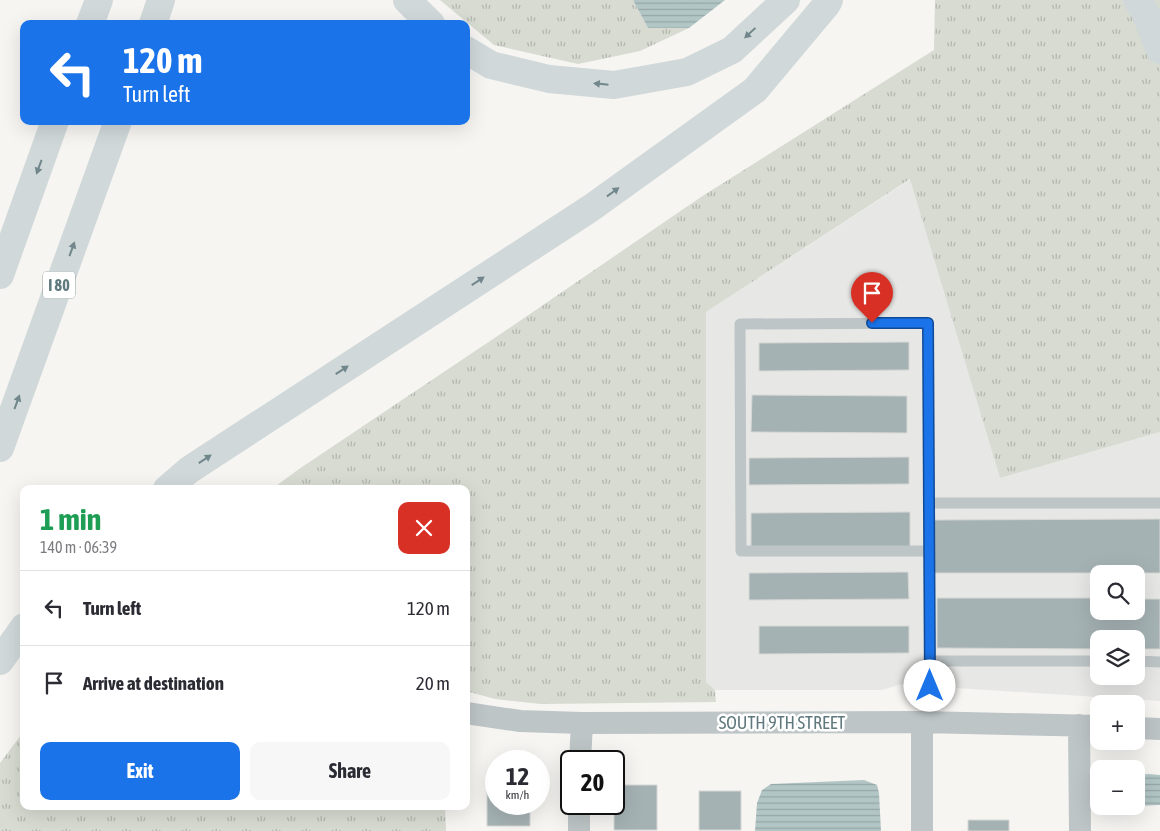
<!DOCTYPE html>
<meta charset="utf-8">
<style>
body{margin:0;font-family:"Asap Condensed",sans-serif;background:#f7f7f7;color:#2b2b33;height:100vh;display:flex;flex-direction:column;font-size:19px;white-space:nowrap}
*{box-sizing:border-box;margin:0}
p{font-size:16px;color:#7c7c81}
.icon{flex:none;width:28px;height:28px;fill:none;stroke:currentColor;stroke-width:2;stroke-linecap:round;stroke-linejoin:round}
.map{position:relative;flex:1;overflow:hidden}
.drawer{position:absolute;left:20px;top:485px;width:450px;height:325px;display:flex;flex-direction:column;background:#fff;border-radius:10px;box-shadow:0 5px 20px #0002}
.drawer>*{flex:none}
.guide{position:absolute;left:20px;top:20px;width:450px;height:105px;border-radius:10px;box-shadow:0 5px 20px #0002;background:#1a73e8;color:#fff;overflow:hidden}
.controls{position:absolute;left:1090px;top:565px;display:grid;gap:10px}
.controls a{display:grid;place-items:center;width:55px;height:55px;border-radius:10px;background:#fff;box-shadow:0 5px 20px #0002;font-size:25px}
.speed{position:absolute;left:485px;top:750px;display:flex;gap:10px;font-size:25px;font-weight:700;text-align:center}
.speed>*{display:grid;place-content:center;width:65px;height:65px;border-radius:50%;background:#fff;box-shadow:0 5px 20px #0002;line-height:1}
.speed small{font-size:12px;font-weight:400}
.speed .limit{border:2px solid #111;border-radius:8px;background:#fff;color:#111}
.pin{position:absolute;display:grid;place-items:center;width:42px;height:42px;color:#fff;margin:-51px -21px;border-radius:50% 50% 50% 0;rotate:-45deg;box-shadow:0 0 5px #0007}
.pin .icon{rotate:45deg}
.me{position:absolute;width:55px;margin:-28px;rotate:0deg;stroke-linejoin:round;filter:drop-shadow(0 0 4px #0008)}
.turn{display:flex;align-items:center;gap:18px;height:105px;padding:0 20px;font-size:22px}
.turn .icon{width:65px;height:65px;stroke-width:2.5}
.turn b{display:block;font-size:35px;line-height:42px}
.round{display:grid;place-items:center;flex:none;width:52px;height:52px;border-radius:10px;background:#f7f7f7}
.head{display:flex;align-items:center;justify-content:space-between;height:85px;padding:0 20px}
h1{font-size:30px;font-weight:700;line-height:38px;color:#1e9e55}
.cta{display:flex;gap:10px;margin-top:auto;padding:10px 20px}
.cta a{flex:1;height:58px;border-radius:10px;background:#1a73e8;color:#fff;font-size:20px;font-weight:700;line-height:58px;text-align:center}
.cta a+a{background:#f7f7f7;color:#2b2b33}
ul{padding:0;list-style:none}
li{display:flex;align-items:center;gap:15px;height:75px;padding:0 20px;border-top:1px solid #e1e1e2}
li div{flex:1}
li b{display:block;font-size:19px}
li em{font-style:normal}
.map>svg:first-child{display:block}
.built{fill:#e7e7e6;fill-rule:evenodd}
.grass{fill:url(#grass-tufts)}
.water{fill:url(#water-rules)}
.building{fill:#a5b2b4;stroke:#d7d7d5}
.lines{fill:none;stroke-linecap:round;stroke-linejoin:round}
.lane{stroke:#bec5c7;stroke-width:11}
.street{stroke:#bec5c7;stroke-width:22}
.secondary{stroke:#d0d8d9;stroke-width:28}
.highway{stroke:#d0d8d9;stroke-width:28}
.oneway{fill:#71878c}
.route-casing{stroke:#114b97;stroke-width:12}
.route{stroke:#1a73e8;stroke-width:9}
.labels{text-anchor:middle;dominant-baseline:central;stroke-width:5;stroke-linejoin:round;paint-order:stroke}
.shield{fill:#fff;stroke:#90a1a5;stroke-width:1}
.shield-label{font-size:16px;font-weight:bold;fill:#60797e}
.street-label{font-size:18px;fill:#60797e;stroke:#fff}
</style>
<div class="map">
<svg width="1160" height="831" viewBox="0 0 1160 831">
<defs>
<pattern id="grass-tufts" width="24" height="20" patternUnits="userSpaceOnUse" patternTransform="scale(1.25)"><rect width="24" height="20" fill="#d7dbd1"/><path d="M3 7l-1-3M5 7V3M7 7l1-3M15 17l-1-3M17 17v-4M19 17l1-3" fill="none" stroke="#b2b6af"/></pattern>
<pattern id="water-rules" width="6" height="5" patternUnits="userSpaceOnUse" patternTransform="scale(1.25)"><rect width="6" height="5" fill="#b3c6c6"/><path d="M0 2.5h6" fill="none" stroke="#95a6a6"/></pattern>
</defs>
<rect width="100%" height="100%" fill="#f6f5f2"/>
<path class="built" d="M911,179L1000,478L1160,432V701L956,688L941,682L898,685L882,690H715L706,682V312ZM1099,574H1136V611H1099ZM1099,639H1136V676H1099Z"/>
<path class="grass" d="M440,0H633L648,28H689L640,51L578,64L494,45Z
M935,0H1160V432L1000,478L910,179L706,312V682L715,690L716,702L541,704L495,699L466,691V489H272L299,469L502,333L701,197L934,50Z
M24,731V806H445L446,831H0V763Z"/>
<path class="water" d="M633,0H725L689,28H648Z
M1148,774L1160,775V805L1136,806V776Z
M864,780L877,785L879,793L881,831H755L757,803L762,790L771,784Z"/>
<path class="building" d="M909,342V370L759,371V343Z
M752,395L907,396V433L751,432Z
M909,457V484L749,485V458Z
M910,512V549H751V513Z
M1160,519V573H933V520Z
M908,572L909,599L749,600V573Z
M937,598H1099V611H1136V599H1160V649H1136V639H1099V649L937,648Z
M759,626H909V653L759,654Z
M487,784H496V804H530V826H487Z
M614,785H657V830H614Z
M699,791H741V830H699Z
M968,820H1009V831H968Z"/>
<g class="lines">
<path class="lane" d="M929,503H1160
M929,551H741L740,324L928,323L930,722
M929,661H1099
M1136,661L1160,662"/>
<path class="street" d="M466,713L520,721L582,723L922,722L1099,726
M922,722V831
M1079,725L1080,831
M1136,728L1160,729
M580,761L582,723
M579,804V831"/>
<path class="secondary" d="M1137,0L1145,12L1160,50"/>
<path class="highway" d="M407,0L431,24
M90,24L99,0
M153,24L161,0
M466,50L491,65L549,79L614,85L687,72L732,50L786,0
M0,275L55,121
M0,448L118,121
M167,489L189,470L591,208L755,90L827,4L829,0
M0,661L24,627"/>
</g>
<defs><path id="oneway-solid" d="M-6-.8H1V-3.2L6.5 0L1 3.2V.8H-6Z" transform="scale(1.25)"/></defs>
<g class="oneway">
<use href="#oneway-solid" transform="translate(750 33) rotate(137)"/>
<use href="#oneway-solid" transform="translate(601 84) rotate(-174)"/>
<use href="#oneway-solid" transform="translate(39 167) rotate(110)"/>
<use href="#oneway-solid" transform="translate(613 192) rotate(-36)"/>
<use href="#oneway-solid" transform="translate(72 249) rotate(-70)"/>
<use href="#oneway-solid" transform="translate(478 281) rotate(-33)"/>
<use href="#oneway-solid" transform="translate(342 370) rotate(-33)"/>
<use href="#oneway-solid" transform="translate(17 402) rotate(-70)"/>
<use href="#oneway-solid" transform="translate(205 459) rotate(-33)"/>
</g>
<g class="lines">
<g class="route-casing">
<path id="route" d="M872,323H928L930,686"/>
</g>
<use href="#route" class="route"/>
</g>
<g class="labels">
<rect class="shield" x="43" y="271.5" width="32" height="27" rx="4"/>
<g class="shield-label">
<text x="59" y="285">I 80</text>
</g>
<g class="street-label">
<text x="782" y="722">SOUTH 9TH STREET</text>
</g>
</g>
</svg>
<div class="controls">
<a><svg class="icon" aria-label="search" viewBox="0 0 24 24"><circle cx="10" cy="10" r="6"/><path d="M15 15l6 6"/></svg></a>
<a><svg class="icon" aria-label="layers" viewBox="0 0 24 24"><path d="M12 4l9 5-9 5-9-5zM3 14l9 5 9-5"/></svg></a>
<a>+</a>
<a>−</a>
</div>
<div class="speed"><div>12<small>km/h</small></div><div class="limit">20</div></div>
<div class="pin" style="left:872px;top:323px;background:#d93025"><svg class="icon" aria-label="arrive" viewBox="0 0 24 24"><path d="M6 21V4h12l-3 4 3 4H6"/></svg></div>
<svg class="me" style="left:930px;top:686px" viewBox="-20 -20 40 40"><circle r="19" fill="#fff"/><path d="M0-13L10 11 0 6-10 11z" fill="#1a73e8"/></svg>
<div class="guide">
<div class="turn"><svg class="icon" aria-label="left" viewBox="0 0 24 24"><path d="M17 20v-9H6M10 6l-5 5 5 5"/></svg><div><b>120 m</b>Turn left</div></div>
</div>
<section class="drawer">
<div class="head"><div><h1>1 min</h1><p>140 m · 06:39</p></div><a class="round" style="background:#d93025;color:#fff"><svg class="icon" aria-label="close" viewBox="0 0 24 24"><path d="M6 6l12 12M18 6L6 18"/></svg></a></div>
<ul>
<li><svg class="icon" aria-label="left" viewBox="0 0 24 24"><path d="M17 20v-9H6M10 6l-5 5 5 5"/></svg><div><b>Turn left</b></div><em>120 m</em></li>
<li><svg class="icon" aria-label="arrive" viewBox="0 0 24 24"><path d="M6 21V4h12l-3 4 3 4H6"/></svg><div><b>Arrive at destination</b></div><em>20 m</em></li>
</ul>
<div class="cta"><a>Exit</a><a>Share</a></div>
</section>
</div>
